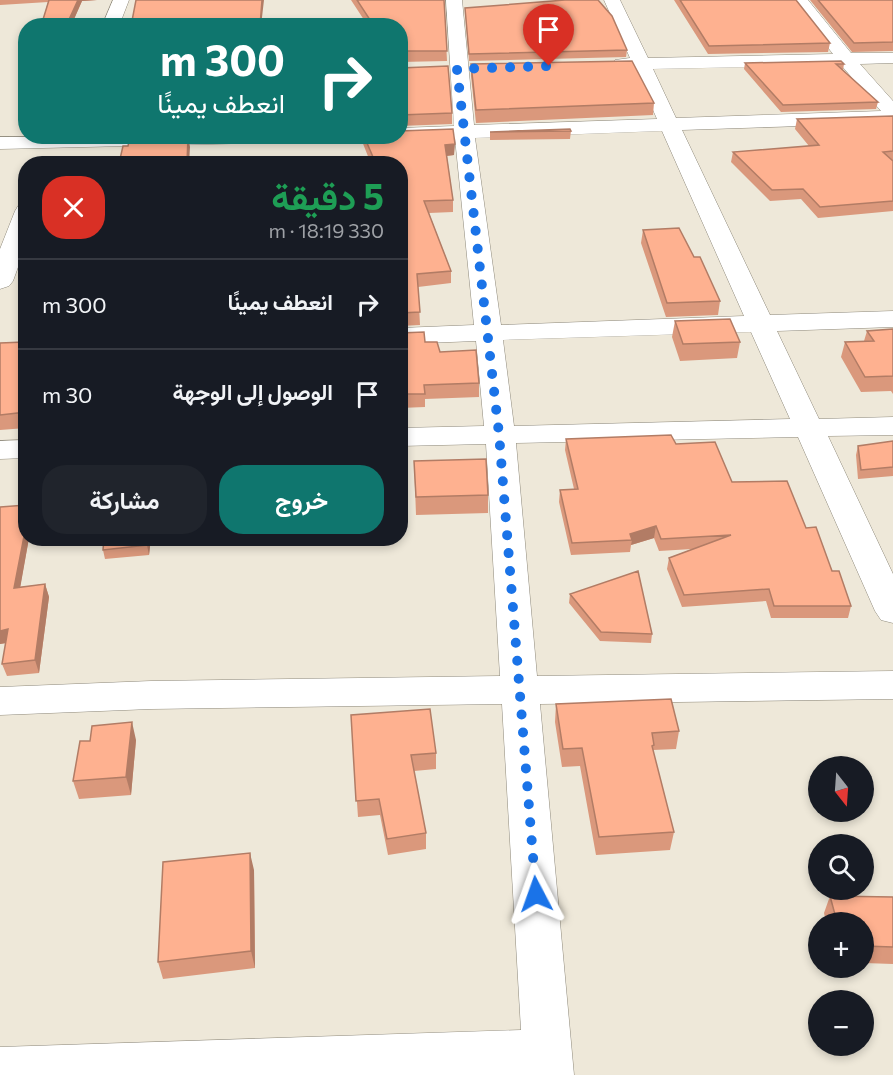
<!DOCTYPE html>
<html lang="ar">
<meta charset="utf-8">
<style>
body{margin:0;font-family:Commissioner,Vazirmatn,sans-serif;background:#20242c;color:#f1f3f6;direction:rtl;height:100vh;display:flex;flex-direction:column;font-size:22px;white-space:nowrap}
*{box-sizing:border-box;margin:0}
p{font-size:20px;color:#9ea1a6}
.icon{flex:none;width:33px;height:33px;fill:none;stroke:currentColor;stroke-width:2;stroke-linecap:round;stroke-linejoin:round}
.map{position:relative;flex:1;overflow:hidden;direction:ltr}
.details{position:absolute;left:18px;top:156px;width:390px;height:390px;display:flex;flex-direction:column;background:#171b24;border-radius:24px;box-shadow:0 3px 9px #0003;direction:rtl}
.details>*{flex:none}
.hud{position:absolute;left:18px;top:18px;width:390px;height:126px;border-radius:24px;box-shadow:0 3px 9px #0003;direction:rtl;background:#0f766e;color:#fff;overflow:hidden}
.needle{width:39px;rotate:163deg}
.tools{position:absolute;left:808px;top:756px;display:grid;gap:12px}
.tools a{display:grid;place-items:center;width:66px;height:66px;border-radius:50%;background:#171b24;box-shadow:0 3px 9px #0003;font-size:30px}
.pin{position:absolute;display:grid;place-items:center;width:51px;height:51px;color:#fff;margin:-62px -26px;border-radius:50% 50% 50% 0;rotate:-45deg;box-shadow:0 0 6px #0007}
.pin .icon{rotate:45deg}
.me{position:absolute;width:66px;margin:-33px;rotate:356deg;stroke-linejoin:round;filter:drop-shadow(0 0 4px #0008)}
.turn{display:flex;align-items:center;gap:21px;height:126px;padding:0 24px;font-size:27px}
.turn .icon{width:78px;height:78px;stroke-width:2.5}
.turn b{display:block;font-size:42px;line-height:51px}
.round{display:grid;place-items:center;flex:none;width:63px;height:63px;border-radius:24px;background:#20242c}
.summary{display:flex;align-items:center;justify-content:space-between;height:102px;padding:0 24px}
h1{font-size:36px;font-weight:700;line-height:45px;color:#1e9e55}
.button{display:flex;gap:12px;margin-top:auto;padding:12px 24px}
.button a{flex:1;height:69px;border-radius:24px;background:#0f766e;color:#fff;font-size:24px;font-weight:700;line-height:69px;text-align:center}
.button a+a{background:#20242c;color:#f1f3f6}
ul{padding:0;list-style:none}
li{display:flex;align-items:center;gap:18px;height:90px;padding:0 24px;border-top:2px solid #363941}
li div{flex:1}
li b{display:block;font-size:22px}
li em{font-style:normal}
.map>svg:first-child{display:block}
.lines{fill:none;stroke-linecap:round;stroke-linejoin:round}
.minor-casing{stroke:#8e897b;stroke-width:1}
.minor{fill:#fff;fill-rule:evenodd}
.wall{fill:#da987c}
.shaded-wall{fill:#b27c65}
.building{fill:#feb190;stroke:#b27c65;stroke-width:1.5}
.route{stroke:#1a73e8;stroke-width:10;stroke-dasharray:0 18}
</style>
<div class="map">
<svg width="893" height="1075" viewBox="0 0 893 1075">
<rect width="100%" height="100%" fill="#eee8d9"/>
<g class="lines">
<g class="minor-casing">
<path id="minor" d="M113,0H129L119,26H102Z
M446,0H462L474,125L657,119L635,69L615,68L612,64L615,60L630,58L604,0H620L648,58L833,54L791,0H808L851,53H893V63L860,64L893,101V123L682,130L770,315L893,311V327L777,331L819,419L893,417V435L828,436L893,574V623L881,620L875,611L798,437L516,443L537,676L893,671V699L540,704L574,1075H0V1047L521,1030L502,704L151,709L0,715V687L151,681L500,676L486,444L400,446V428L484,426L476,341L400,344V328L474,325L455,138L400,140L391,136H400V128L454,126ZM841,65L881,111L676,118L653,69ZM662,131L744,316L501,325L475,138ZM751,332L790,419L514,426L503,340Z
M304,136L301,140L294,142L0,149V137Z
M26,204V245L13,281L9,286L0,289V249L15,211L18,206Z
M26,440V458L0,459V441Z"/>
</g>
<use href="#minor" class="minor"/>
</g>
<path class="wall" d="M0,0H97L82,1L71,26H41L48,2L0,5Z
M351,0H444L447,61L400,62V26H368Z
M674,0H796L830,43L828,52L708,54Z
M810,0H893V51L852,52Z
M465,8L627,50L626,57L469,61Z
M745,63L844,64L843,70L878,102L876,109L781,112L744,69Z
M471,64L654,103L653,115L476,123L471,76Z
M400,68L452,113V124L400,126Z
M893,116V211L818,218L801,199L770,201L731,162L733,152L809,146L795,129L797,119Z
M571,131L570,139L490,140V132Z
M360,136H400L454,155L447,156L453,200V212L429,213L451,271V283L418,287L420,325L400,326V164H371Z
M643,230L720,301L718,315L666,317L641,243Z
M675,321L740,342L737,358L680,361L672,337Z
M893,329V394L891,391L861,392L841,357L845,342L864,341L867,331Z
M26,332V428L0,430V343L24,342Z
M400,333L425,342L440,352L479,383V397L425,399V407L400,408Z
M566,439L676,444L732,482L806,528L832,571L851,606L848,618H771L766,601L682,607L667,569L669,558L692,549L659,551L654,538L631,545L630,552L571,555L559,502L560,490L574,489L565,450Z
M893,441V476L858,479L856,455L858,446Z
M414,461L488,495V513L416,515Z
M0,507L26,538H29L20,587L45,584L49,597L39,673L7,676L2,664L6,643L0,644Z
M104,538H151L149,555L105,559L103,550Z
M570,594L652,634L651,643L600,641L569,603Z
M556,704L679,731L676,749L653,750V752L674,832L670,850L596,855L580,766L562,767L555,722Z
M351,715L436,753V769L414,771L426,833V849L388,855L380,815L358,817Z
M136,740L131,795L79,799L73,781Z
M254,870L255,968L163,979L158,962Z
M830,896L893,897V964L864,963V922H826L824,913Z"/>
<path class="shaded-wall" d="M78,0H97L82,1L71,26H66Z
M262,0H264L261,26H260Z
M188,136L190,147L189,164H187Z
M455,144L454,155L445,156V145Z
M26,526V538H29L18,600L14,588Z
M656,526L654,538L631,545L632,540L630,534Z
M148,538H151L149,555L147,545Z
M45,584L49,597L39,673L35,660Z
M8,629L12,642L0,644V631Z
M132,722L136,740L131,795L126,777Z
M250,853L254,870L255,968L251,951Z"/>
<path class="building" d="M49,0H78L66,26H41Z
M136,0H262L260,26H131Z
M357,0H444L447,51H400V26H374Z
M565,0H598L612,16L627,50L469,54L465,8Z
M680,0H796L830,43L709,46Z
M818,0H893V42L854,43Z
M632,61L654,103L476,110L471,64Z
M841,61L844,64H836L878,102L783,105L745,63Z
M448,66L452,113L400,115V68Z
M893,116V151L883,152L893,161V201L820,207L803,189L772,190L733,152L819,145L797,119Z
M453,129L455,144L445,145L453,200L424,201L451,271L417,274L420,312L400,313V164H376L364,136H400V131Z
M570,129L571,131L490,132Z
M188,136L187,164H77L78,162L120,159L123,146H128L130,137Z
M679,228L694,257H700L720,301L667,303L643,230Z
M730,319L740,342L683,344L675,321Z
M893,329V376L865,377L845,342L874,341L867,331Z
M24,332H26V412L0,415V343L24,342Z
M424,332L425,342H437L440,352L476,350L479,383L424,385L425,394H400V333Z
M671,435L676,444L715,442L732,482L787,481L806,528L816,527L832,571H839L851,606H774L769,589L684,595L669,558L731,535L661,539L656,526L630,534L632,540L572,543L560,490L578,489L566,439Z
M893,441V467L861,470L858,446Z
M486,459L488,495L416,497L414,461Z
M26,505V526L14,588L45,584L35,660L2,664L8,629L0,631V507Z
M104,538H148L147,545L103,550Z
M638,571L652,634L601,632L570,594Z
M671,699L679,731L652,733L654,745L652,746L674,832L599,837L582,748L563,749L556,704Z
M430,709L436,753L411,755L426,833L387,839L379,799L356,801L351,715Z
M132,722L126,777L73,781L80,741H90L92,726Z
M250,853L251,951L158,962L163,862Z
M830,896L893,897V947L864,946V922H837Z"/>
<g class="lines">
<path class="route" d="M536,894L499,434L457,69L549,66"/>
</g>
</svg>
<div class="tools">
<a><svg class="needle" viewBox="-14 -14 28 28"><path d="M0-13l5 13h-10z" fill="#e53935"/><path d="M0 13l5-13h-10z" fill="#9ea1a6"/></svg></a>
<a><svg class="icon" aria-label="search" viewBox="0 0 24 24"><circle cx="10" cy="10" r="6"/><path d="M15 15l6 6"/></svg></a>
<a>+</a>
<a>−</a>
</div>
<div class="pin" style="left:549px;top:66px;background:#d93025"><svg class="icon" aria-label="arrive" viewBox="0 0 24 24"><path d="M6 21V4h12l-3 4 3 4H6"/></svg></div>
<svg class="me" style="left:536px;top:894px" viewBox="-20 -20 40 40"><path d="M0-17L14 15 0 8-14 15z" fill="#1a73e8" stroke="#fff" stroke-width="4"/></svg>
<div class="hud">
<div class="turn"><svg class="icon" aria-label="right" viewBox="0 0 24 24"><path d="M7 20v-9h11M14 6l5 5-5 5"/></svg><div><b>300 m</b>انعطف يمينًا</div></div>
</div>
<section class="details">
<div class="summary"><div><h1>5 دقيقة</h1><p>330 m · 18:19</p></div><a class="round" style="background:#d93025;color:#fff"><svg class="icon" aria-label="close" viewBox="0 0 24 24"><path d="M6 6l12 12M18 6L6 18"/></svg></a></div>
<ul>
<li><svg class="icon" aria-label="right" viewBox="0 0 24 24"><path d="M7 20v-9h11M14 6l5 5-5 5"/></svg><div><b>انعطف يمينًا</b></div><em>300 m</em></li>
<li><svg class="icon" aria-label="arrive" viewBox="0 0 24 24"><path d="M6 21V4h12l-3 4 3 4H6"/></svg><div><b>الوصول إلى الوجهة</b></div><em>30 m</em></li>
</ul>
<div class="button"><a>خروج</a><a>مشاركة</a></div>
</section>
</div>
